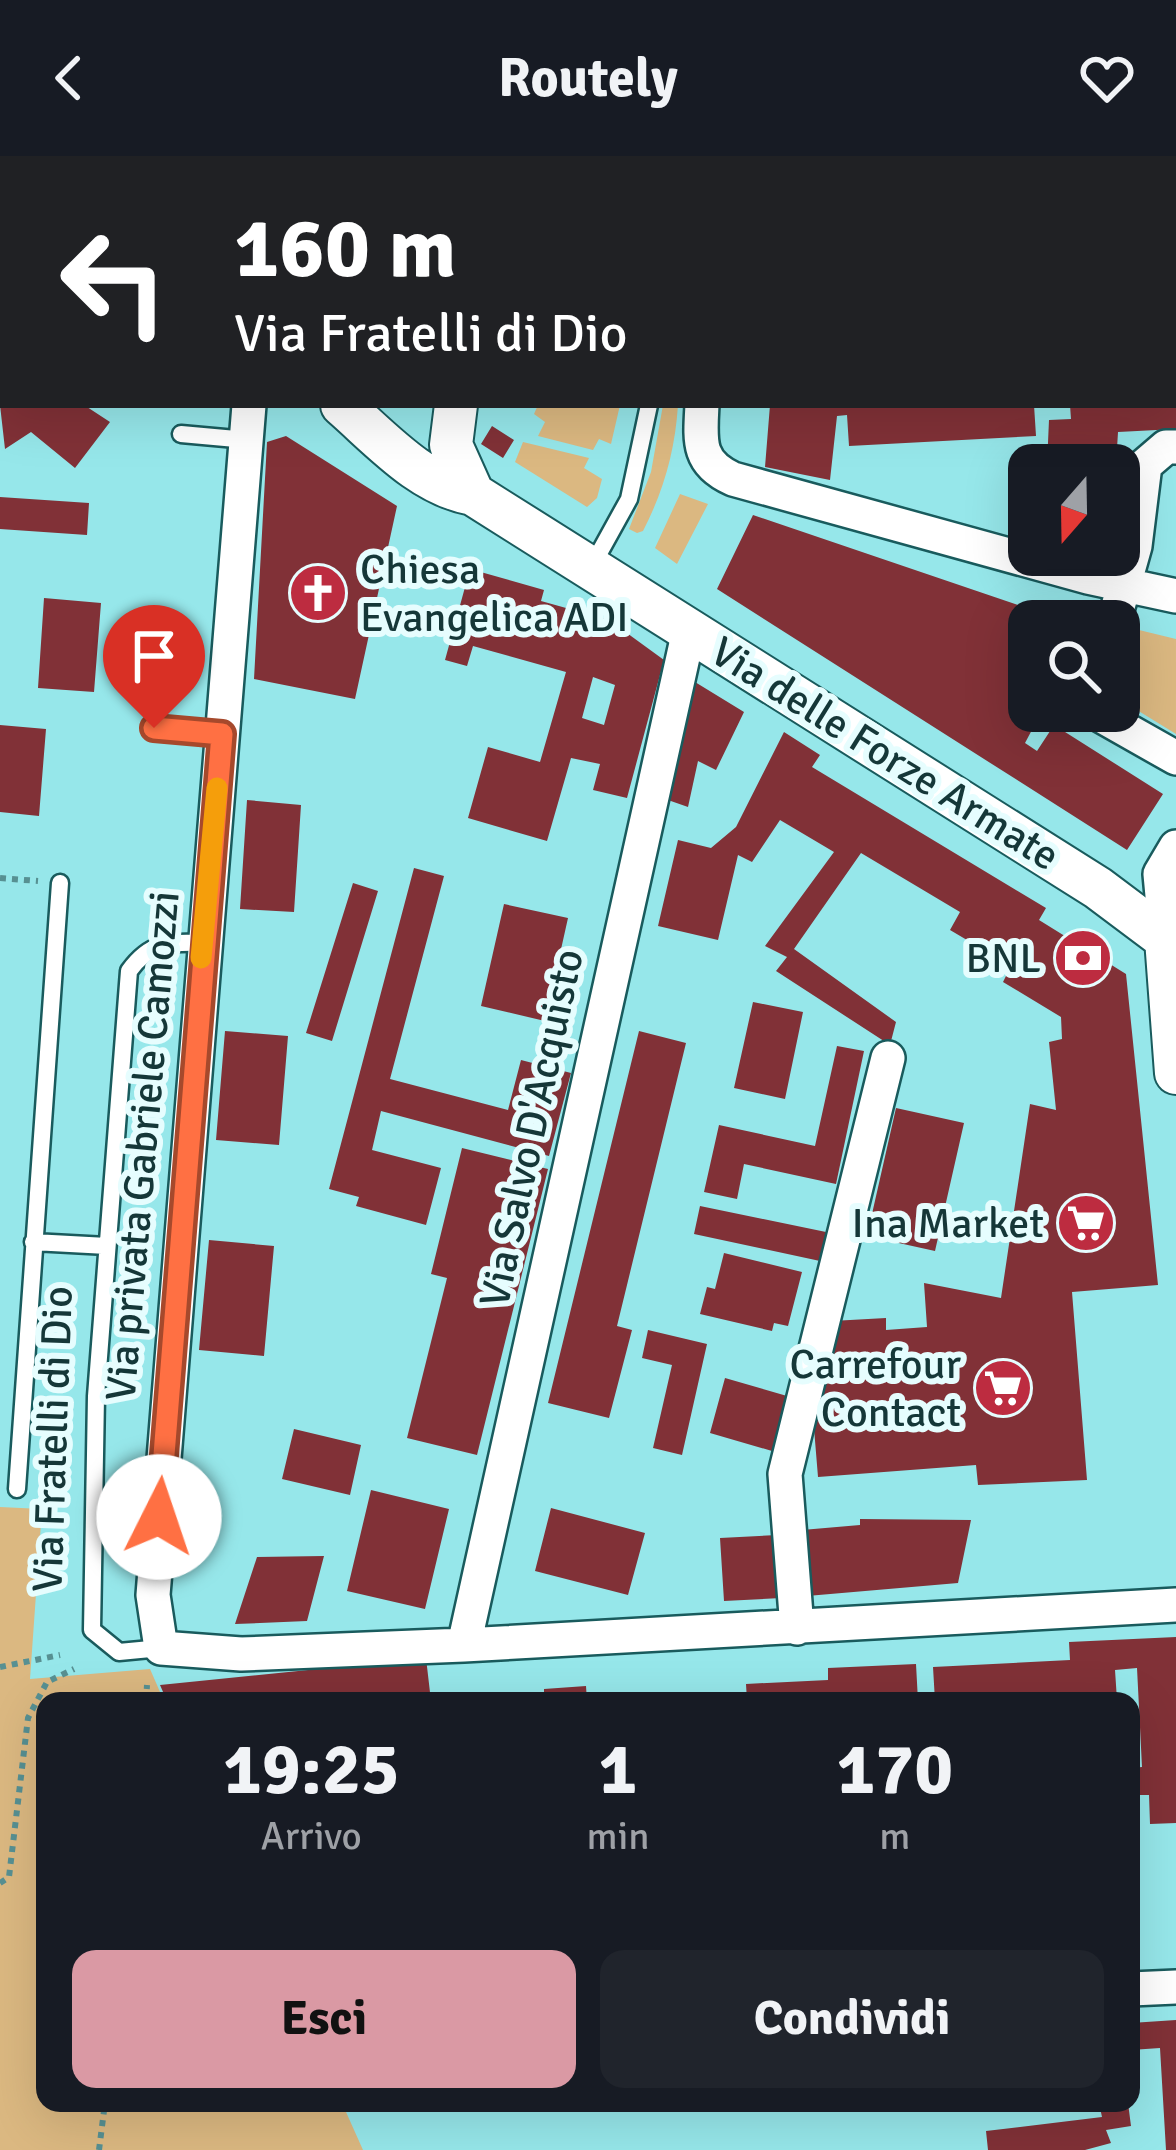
<!DOCTYPE html>
<html lang="it">
<style>
body{margin:0;font-family:Signika,sans-serif;background:#20242c;color:#f1f3f6;height:100vh;display:flex;flex-direction:column;font-size:45px;white-space:nowrap}
*{box-sizing:border-box;margin:0}
p{font-size:39px;color:#9ea1a6}
.icon{flex:none;width:66px;height:66px;fill:none;stroke:currentColor;stroke-width:2;stroke-linecap:round;stroke-linejoin:round}
.map{position:relative;flex:1;overflow:hidden}
.drawer{position:absolute;left:36px;top:1536px;width:1104px;height:420px;display:flex;flex-direction:column;background:#171b24;border-radius:24px;box-shadow:0 12px 48px #0002}
.drawer>*{flex:none}
.top-card{position:absolute;left:0px;top:0px;width:1176px;height:252px;box-shadow:0 12px 48px #0002;background:#202124;color:#fff;overflow:hidden}
.needle{width:78px;rotate:200deg}
.tools{position:absolute;left:1008px;top:288px;display:grid;gap:24px}
.tools a{display:grid;place-items:center;width:132px;height:132px;border-radius:24px;background:#171b24;box-shadow:0 12px 48px #0002;font-size:60px}
.pin{position:absolute;display:grid;place-items:center;width:102px;height:102px;color:#fff;margin:-123px -51px;border-radius:50% 50% 50% 0;rotate:-45deg;box-shadow:0 0 12px #0007}
.pin .icon{rotate:45deg}
.me{position:absolute;width:132px;margin:-66px;rotate:4deg;stroke-linejoin:round;filter:drop-shadow(0 0 9px #0008)}
.turn{display:flex;align-items:center;gap:42px;height:252px;padding:0 36px;font-size:54px}
.turn .icon{width:156px;height:156px;stroke-width:2.5}
.turn b{display:block;font-size:84px;line-height:102px}
.eta{display:flex;justify-content:space-evenly;align-items:center;height:204px;text-align:center}
.eta b{font-size:72px;font-weight:700;line-height:84px}
.cta{display:flex;gap:24px;margin-top:auto;padding:24px 36px}
.cta a{flex:1;height:138px;border-radius:24px;background:#da99a4;color:#111;font-size:48px;font-weight:700;line-height:138px;text-align:center}
.cta a+a{background:#20242c;color:#f1f3f6}
header{display:flex;justify-content:space-between;align-items:center;height:156px;padding:0 36px;background:#171b24;font-size:54px;font-weight:700}
.map>svg:first-child{display:block}
.green{fill:#dbb881}
.building{fill:#813137;fill-rule:evenodd}
.lines{fill:none;stroke-linecap:round;stroke-linejoin:round}
.service-casing{stroke:#195b5d;stroke-width:21}
.minor-casing{stroke:#195b5d;stroke-width:38}
.tertiary-casing{stroke:#195b5d;stroke-width:46}
.path{stroke:#579092;stroke-width:6;stroke-dasharray:6 6;stroke-linecap:butt}
.service{stroke:#fff;stroke-width:16}
.minor{stroke:#fff;stroke-width:33}
.tertiary{stroke:#fff;stroke-width:42}
.route-casing{stroke:#a6492c;stroke-width:30}
.route{stroke:#ff7043;stroke-width:21}
.slow{stroke:#f59e0b;stroke-width:21}
.labels{text-anchor:middle;dominant-baseline:central;stroke-width:12;stroke-linejoin:round;paint-order:stroke}
.poi-label{font-size:42px;fill:#153738;stroke:#e6fdfe;text-anchor:end}
.street-label{font-size:42px;fill:#153738;stroke:#e6fdfe}
</style>
<header><svg class="icon" aria-label="back" viewBox="0 0 24 24"><path d="M15 5l-7 7 7 7"/></svg>Routely<svg class="icon" aria-label="heart" viewBox="0 0 24 24"><path d="M12 20l-8-8c-3-5 5-10 8-4 3-6 11-1 8 4z"/></svg></header>
<div class="map">
<svg width="1176" height="1994" viewBox="0 0 1176 1994">
<rect width="100%" height="100%" fill="#96e7ea"/>
<path class="green" d="M538,249H620L611,288L599,283L593,294L538,280L545,266L534,258Z
M663,249H678C675,295 664,334 643,375L637,377L629,373L651,316Z
M523,286L589,302L584,312L602,323L597,342L587,351L515,306Z
M680,338L708,348L677,408L655,392Z
M1139,474L1176,483V578L1119,543V526Z
M0,1351L42,1353L30,1523L150,1513L164,1545H45V1947H342L363,1994H0Z"/>
<path class="building" d="M0,249H84L110,266L75,312L31,276L5,293Z
M770,249H1034L1036,280L849,290L847,259L837,260L830,324L765,311Z
M1070,249H1176V273L1118,276L1116,309H1047L1049,264L1071,263Z
M492,270L514,284L503,302L481,288Z
M286,280L397,350L355,543L254,523L267,286Z
M0,341L89,347L87,379L0,373Z
M753,359L1062,464L1029,465V555H1042L1025,587L1037,595L1054,569L1163,638L1127,694L717,433Z
M470,413L544,434L541,445L609,464L664,504L627,642L593,634L600,608L571,602L547,685L468,662L488,591L540,606L566,516L473,490L467,510L445,504ZM593,521L615,529L604,569L582,562Z
M44,442L101,447L94,536L38,532Z
M695,526L744,556L716,614L698,605L688,651L668,644Z
M0,569L46,573L39,660L0,656Z
M784,576L820,599L812,611L1046,752L1039,764L1126,818L1158,1129L1072,1136L1087,1324L978,1329L976,1309L818,1321L812,1248L832,1165L886,1162V1174L927,1171L924,1127L1001,1142L1030,948L1056,954L1049,886L1062,883L1061,861L1003,826L1011,810L950,774L960,756L861,697L794,793L896,866L890,889L776,815L787,801L765,790L834,696L780,664L752,706L738,699L718,784L658,770L678,684L711,692L736,671Z
M247,644L301,649L294,756L240,753Z
M414,712L444,720L390,923L508,954L521,904L571,917L549,1000L381,955L372,994L441,1012L426,1069L356,1050L359,1041L329,1033Z
M353,727L378,735L332,885L306,877Z
M504,748L568,762L545,865L481,850Z
M753,846L803,856L785,943L734,932Z
M225,875L288,880L279,989L216,984Z
M639,875L686,887L617,1170L632,1174L609,1262L548,1247Z
M837,890L864,895L836,1028L744,1008L737,1043L704,1036L719,969L815,990Z
M896,952L964,967L935,1095L867,1080Z
M462,992L548,1013L477,1299L407,1282L447,1122L431,1118Z
M700,1050L826,1076L820,1105L694,1078Z
M209,1084L274,1090L264,1200L199,1194Z
M724,1097L802,1116L788,1170L774,1167L772,1175L700,1158L707,1131L715,1133Z
M648,1174L707,1188L682,1299L653,1292L672,1209L642,1202Z
M725,1222L787,1240L772,1295L710,1277Z
M294,1273L361,1289L350,1339L282,1323Z
M371,1334L449,1353L425,1453L347,1435Z
M551,1352L645,1377L628,1439L535,1415Z
M860,1363L971,1364L958,1427L807,1440L802,1374L860,1369Z
M777,1379L781,1442L724,1445L720,1382Z
M324,1400L307,1465L235,1468L257,1401Z
M1176,1481V1667L1150,1668L1149,1639H1131V1612L1142,1611L1137,1512L1115,1514L1117,1544L935,1545L933,1511L1070,1504L1069,1486Z
M426,1502L431,1545H167L160,1529Z
M916,1508L918,1545H747L746,1528L828,1524V1512Z
M586,1530L587,1545H544V1533Z
M1176,1864V1994H1166L1160,1892L1131,1894V1867Z
M1099,1947H1128L1131,1970L1106,1974L1111,1987L1085,1994H988L986,1975L1102,1961Z"/>
<g class="lines">
<g class="service-casing">
<path id="service" d="M181,278L247,284
M592,410L629,343L649,249
M154,571L222,578
M33,1086L107,1090
M17,1333L60,727
M161,1492L119,1496L92,1474L96,1240L129,815C150,786 168,786 202,787"/>
</g>
<g class="minor-casing">
<path id="minor" d="M208,0V3
M701,0V3
M1173,151L1176,150
M249,249L153,1439L161,1492L241,1498L464,1489L1176,1449
M702,249C700,285 697,307 733,323L1088,421L1176,440
M1114,465L1135,390L1145,309L1166,291H1176
M1093,555L1176,602
M1176,691L1160,718L1166,783L1176,788
M797,1472L785,1318L888,902
M464,1489L689,474
M1131,1833L1176,1831"/>
</g>
<g class="tertiary-casing">
<path id="tertiary" d="M0,39L3,41
M342,249C381,283 421,329 473,338L1098,732L1166,783L1176,917
M456,249L451,289L473,338"/>
</g>
<path class="path" d="M0,722L38,725
M0,1511L60,1499
M146,1545L147,1529
M0,1727L9,1721L28,1562L47,1526L74,1513
M99,1994L105,1947"/>
<use href="#service" class="service"/>
<use href="#minor" class="minor"/>
<use href="#tertiary" class="tertiary"/>
</g>
<g class="lines">
<g class="route-casing">
<path id="route" d="M154,572L222,578L159,1361"/>
</g>
<use href="#route" class="route"/>
<path class="slow" d="M201,802L217,632"/>
</g>
<defs>
<g id="church-disc" transform="scale(3)"><circle r="9.5" fill="#bd2c40" stroke="#e6fdfe"/><path d="M-1.2-6h2.4v3.5h3.3v2.4h-3.3V6h-2.4V-.1h-3.3v-2.4h3.3Z" fill="#fff"/></g>
<g id="bank-disc" transform="scale(3)"><circle r="9.5" fill="#bd2c40" stroke="#e6fdfe"/><path d="M-6-4H6V4H-6ZM0-2.3a2.3 2.3 0 1 0 0 4.6a2.3 2.3 0 1 0 0-4.6Z" fill="#fff"/></g>
<g id="supermarket-disc" transform="scale(3)"><circle r="9.5" fill="#bd2c40" stroke="#e6fdfe"/><path d="M-6-5.5h2.5l.6 2H6L4.5 2H-2.5L-4.4-4H-6ZM-1.5 3.2a1.3 1.3 0 1 0 .1 0ZM3 3.2a1.3 1.3 0 1 0 .1 0Z" fill="#fff"/></g>
</defs>
<g fill-rule="evenodd">
<use href="#church-disc" x="318" y="437"/>
<use href="#bank-disc" x="1083" y="802"/>
<use href="#supermarket-disc" x="1086" y="1067"/>
<use href="#supermarket-disc" x="1003" y="1232"/>
</g>
<g class="labels">
<g class="poi-label">
<text x="360" y="413" text-anchor="start">Chiesa<tspan x="360" dy="48">Evangelica ADI</tspan></text>
<text x="1041" y="802">BNL</text>
<text x="1044" y="1067">Ina Market</text>
<text x="961" y="1208">Carrefour<tspan x="961" dy="48">Contact</tspan></text>
</g>
<g class="street-label">
<text transform="translate(885 598) rotate(32)">Via delle Forze Armate</text>
<text transform="translate(532 972) rotate(-78)">Via Salvo D'Acquisto</text>
<text transform="translate(143 990) rotate(-85)">Via privata Gabriele Camozzi</text>
<text transform="translate(53 1283) rotate(-88)">Via Fratelli di Dio</text>
</g>
</g>
</svg>
<div class="tools">
<a><svg class="needle" viewBox="-14 -14 28 28"><path d="M0-13l5 13h-10z" fill="#e53935"/><path d="M0 13l5-13h-10z" fill="#9ea1a6"/></svg></a>
<a><svg class="icon" aria-label="search" viewBox="0 0 24 24"><circle cx="10" cy="10" r="6"/><path d="M15 15l6 6"/></svg></a>
</div>
<div class="pin" style="left:154px;top:572px;background:#d93025"><svg class="icon" aria-label="arrive" viewBox="0 0 24 24"><path d="M6 21V4h12l-3 4 3 4H6"/></svg></div>
<svg class="me" style="left:159px;top:1361px" viewBox="-20 -20 40 40"><circle r="19" fill="#fff"/><path d="M0-13L10 11 0 6-10 11z" fill="#ff7043"/></svg>
<div class="top-card">
<div class="turn"><svg class="icon" aria-label="left" viewBox="0 0 24 24"><path d="M17 20v-9H6M10 6l-5 5 5 5"/></svg><div><b>160 m</b>Via Fratelli di Dio</div></div>
</div>
<section class="drawer">
<div class="eta">
<div><b>19:25</b><p>Arrivo</p></div>
<div><b>1</b><p>min</p></div>
<div><b>170</b><p>m</p></div>
</div>
<div class="cta"><a>Esci</a><a>Condividi</a></div>
</section>
</div>
